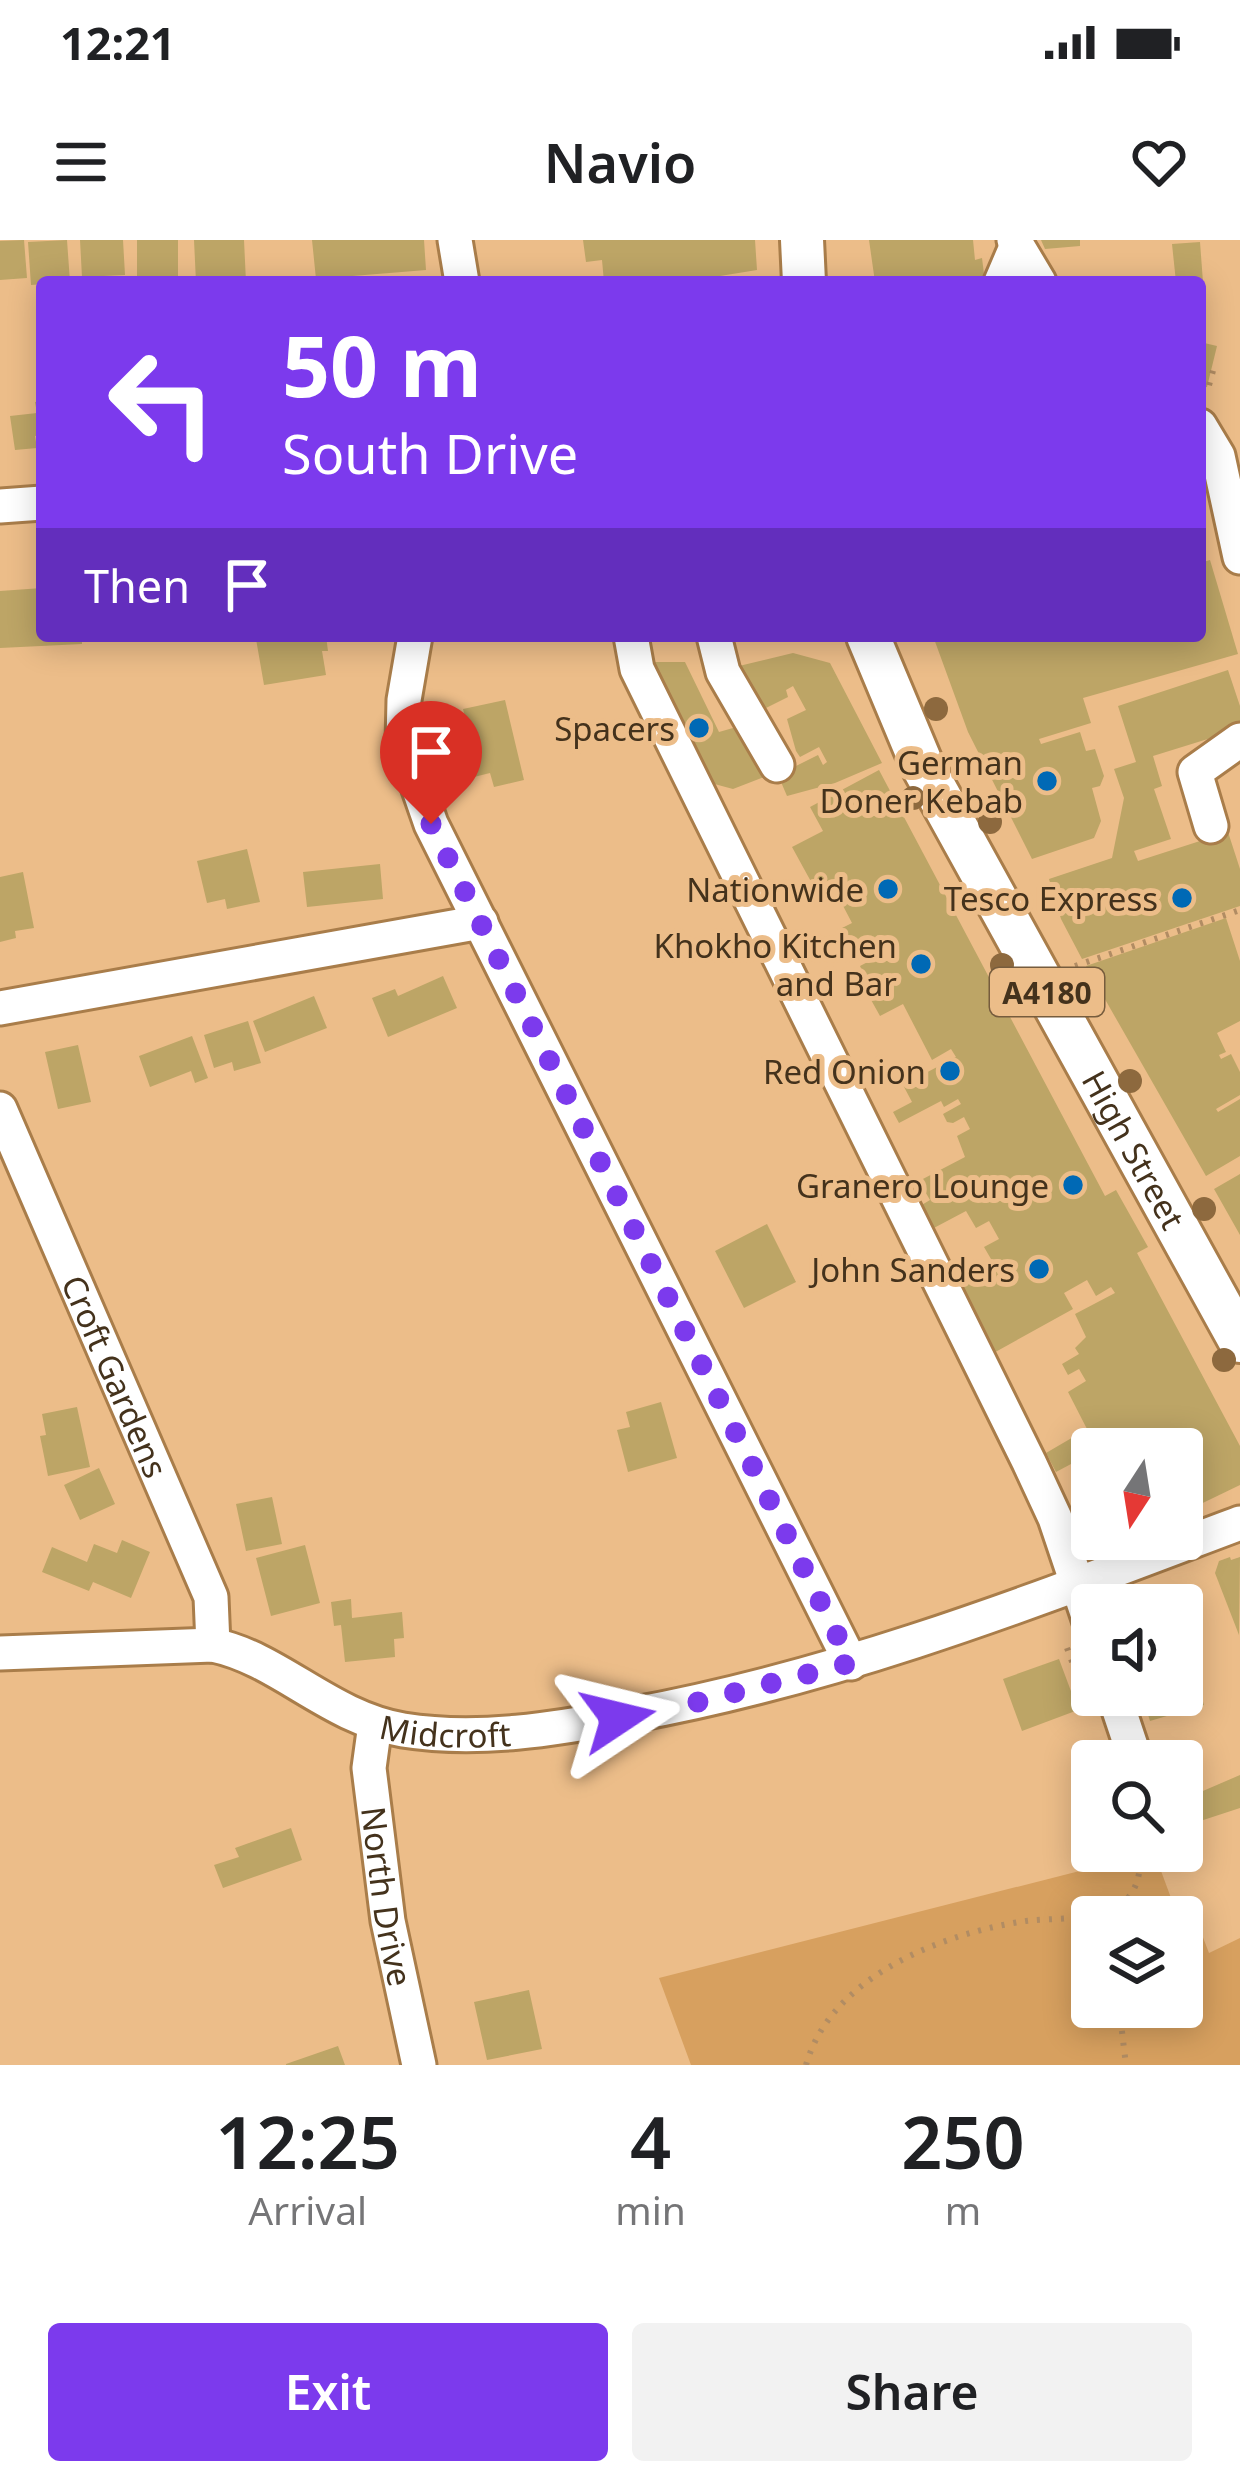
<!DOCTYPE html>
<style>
body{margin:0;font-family:"Noto Sans",sans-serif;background:#f2f2f2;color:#202124;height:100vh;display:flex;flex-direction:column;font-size:45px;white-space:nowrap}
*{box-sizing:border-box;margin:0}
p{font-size:39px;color:#757577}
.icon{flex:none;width:66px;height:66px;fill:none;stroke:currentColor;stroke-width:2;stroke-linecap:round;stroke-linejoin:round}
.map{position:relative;height:1825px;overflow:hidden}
.panel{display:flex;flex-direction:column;background:#fff;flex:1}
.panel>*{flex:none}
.top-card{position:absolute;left:36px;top:36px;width:1170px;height:366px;border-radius:12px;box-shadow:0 6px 30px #0003;background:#7c3aed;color:#fff;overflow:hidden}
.needle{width:78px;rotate:192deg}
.tools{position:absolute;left:1071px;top:1188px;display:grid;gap:24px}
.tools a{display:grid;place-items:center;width:132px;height:132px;border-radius:12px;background:#fff;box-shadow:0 6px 30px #0003;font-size:60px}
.pin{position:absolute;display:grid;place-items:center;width:102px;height:102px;color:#fff;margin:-123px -51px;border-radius:50% 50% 50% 0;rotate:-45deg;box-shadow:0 0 12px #0007}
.pin .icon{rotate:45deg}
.me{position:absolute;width:132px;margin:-66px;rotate:80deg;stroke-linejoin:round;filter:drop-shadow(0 0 9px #0008)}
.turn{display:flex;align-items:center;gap:42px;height:252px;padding:0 48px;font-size:54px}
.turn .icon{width:156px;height:156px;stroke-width:2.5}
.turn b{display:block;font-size:84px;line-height:102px}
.then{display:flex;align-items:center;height:114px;padding:0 48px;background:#0003;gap:24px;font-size:45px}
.eta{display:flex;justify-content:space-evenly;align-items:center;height:204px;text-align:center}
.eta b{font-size:72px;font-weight:600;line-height:84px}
.button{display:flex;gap:24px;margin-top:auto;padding:24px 48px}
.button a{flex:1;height:138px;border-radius:12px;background:#7c3aed;color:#fff;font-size:48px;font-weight:600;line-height:138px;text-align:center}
.button a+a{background:#f2f2f2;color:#202124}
.status{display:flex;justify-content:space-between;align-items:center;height:84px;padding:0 60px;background:#fff;direction:ltr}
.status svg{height:33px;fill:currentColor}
header{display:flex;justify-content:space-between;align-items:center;height:156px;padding:0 48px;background:#fff;font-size:54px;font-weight:600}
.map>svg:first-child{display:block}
.green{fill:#d7a05f;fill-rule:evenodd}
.building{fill:#bda566}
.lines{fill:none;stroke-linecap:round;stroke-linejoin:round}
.minor-casing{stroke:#a97d4a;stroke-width:39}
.major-casing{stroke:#a97d4a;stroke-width:48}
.path{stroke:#b18c63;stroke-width:6;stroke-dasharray:3 9;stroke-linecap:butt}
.minor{stroke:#fff;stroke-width:33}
.major{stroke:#fff;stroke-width:42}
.tree{fill:#8d693e}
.route{stroke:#7c3aed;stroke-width:21;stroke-dasharray:0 37.8}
.poi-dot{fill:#0069b5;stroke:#ecbd89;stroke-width:4.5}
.labels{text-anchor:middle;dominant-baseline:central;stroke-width:10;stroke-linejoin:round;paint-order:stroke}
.shield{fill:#ecbd89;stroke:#765c3d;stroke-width:3}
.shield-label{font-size:30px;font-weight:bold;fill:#44321c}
.poi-label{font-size:33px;fill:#44321c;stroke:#ecbd89;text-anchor:end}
.street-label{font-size:33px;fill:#44321c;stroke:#ecbd89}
</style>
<div class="status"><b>12:21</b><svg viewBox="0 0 49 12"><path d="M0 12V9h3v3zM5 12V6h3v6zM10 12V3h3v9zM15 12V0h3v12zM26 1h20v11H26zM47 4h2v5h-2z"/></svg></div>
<header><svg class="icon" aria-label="menu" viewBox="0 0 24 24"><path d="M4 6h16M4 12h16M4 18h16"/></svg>Navio<svg class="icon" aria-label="heart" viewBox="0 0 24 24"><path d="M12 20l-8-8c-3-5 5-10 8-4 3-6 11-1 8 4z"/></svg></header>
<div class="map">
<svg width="1240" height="1825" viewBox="0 0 1240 1825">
<rect width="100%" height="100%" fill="#ecbd89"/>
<path class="green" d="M1154,1612L1174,1666L1189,1661L1209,1713L1240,1698V1825H691L659,1738ZM1092,1677H1182V1767H1092Z"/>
<path class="building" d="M24,0L27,38L0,40V1Z
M67,0L70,42L31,45L28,2Z
M80,0H123L125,35L82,37Z
M137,0H178V42H137Z
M194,0H244L246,42H196Z
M312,0H424L426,30L316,39Z
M583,0H755L757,30L683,42H604L602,20L586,22Z
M869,0H973L975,20L982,18L985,42H875Z
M1041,0H1080V6L1045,9Z
M1200,2L1203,42H1176L1172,4Z
M1200,102L1217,106L1207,147L1200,148Z
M42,161V195L35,196L37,208L15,210L10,176L37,173L35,162Z
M1210,320L1238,414L1083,458L1091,483L1039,499L1041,504L1080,492L1086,511L1095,509L1104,536L1100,546L1092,548L1101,581L1094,598L1032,619L968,492L933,396H1200V323Z
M42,348V396H82V404L0,408V351Z
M277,396H326L328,411H322L326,435L264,445L256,399Z
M793,413L830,423L882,523L835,543L787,556L778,535L818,515L823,525L827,522L819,507L800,517L796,511L787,479L806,470L793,446L786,450L788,457L758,472L736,430L739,426Z
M649,422H685L719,492L747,484L772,534L733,549L707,542Z
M1228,430L1240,466V489L1153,516L1162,546L1154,549L1171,599L1134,611L1138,621L1228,592L1240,629V666L1082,719L1061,679L1049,639L1112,618L1124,558L1114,529L1136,522L1118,466Z
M505,460L524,540L494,547L490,533L474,537L463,491L468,489L463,469Z
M879,530L1105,956L1116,950L1148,1007L1137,1013L1240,1206V1245L1182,1273V1209H1092V1228L1076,1236L1071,1224L1056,1232L1046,1213L1087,1189L1068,1152L1086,1141L1079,1129L1068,1135L1062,1124L1079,1114L1075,1108L1086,1097L1075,1074L1115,1053L1111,1047L1096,1056L1087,1040L1064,1053L1073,1069L990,1115L949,1042L991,1019L984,1007L999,999L989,981L976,988L966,971L932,989L920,966L930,960L919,941L965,917L957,896L970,889L964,877L953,883L947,882L943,874L961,864L958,859L944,867L941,861L899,883L893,872L912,862L903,845L956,817L951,809L932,820L903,764L880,776L860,740L865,737L860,726L879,716L872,701L861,707L857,700L848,704L840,689L852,683L840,660L830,665L825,655L820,658L792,607L823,591L810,567Z
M247,609L260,662L227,669L225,659L207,663L197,621Z
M380,624L383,659L307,667L303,632Z
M23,632L34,688L15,691L16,698L0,702V637Z
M1226,678L1240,721V781L1217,793L1226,812L1219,815L1221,819L1231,814L1240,832V855L1216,869L1218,872L1240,859V916L1206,936L1086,726Z
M443,736L457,768L388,797L372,758L395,749L398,756Z
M314,756L327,788L265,812L253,781Z
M248,781L261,823L234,831L232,822L214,828L204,795Z
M192,796L208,838L195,843L191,831L150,847L139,816Z
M78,805L91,862L58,869L45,812Z
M1240,934V995L1214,949Z
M767,984L796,1042L744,1068L715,1011Z
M661,1162L677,1218L628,1232L617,1190L630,1187L626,1172Z
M77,1167L90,1227L48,1236L40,1196L46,1195L42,1174Z
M99,1228L115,1264L80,1280L64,1245Z
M272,1257L282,1304L246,1311L236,1264Z
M122,1300L150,1312L131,1358L93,1342L89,1351L42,1332L52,1307L87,1322L94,1304L117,1313Z
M305,1305L320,1363L271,1376L256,1318Z
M1230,1317L1231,1320L1240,1317L1239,1395L1215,1333L1219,1321Z
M1169,1349L1174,1365H1118V1364Z
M351,1359L352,1378L402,1372L404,1398L394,1399L395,1417L345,1422L341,1385L334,1386L331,1362Z
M1183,1395L1204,1465L1150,1481L1142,1455H1182Z
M1059,1419L1078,1470L1022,1491L1003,1439Z
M1240,1535V1568L1182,1587V1560Z
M291,1588L302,1620L223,1648L214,1625L239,1617L235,1608Z
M529,1750L542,1809L487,1820L474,1762Z
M338,1806L345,1825H286V1824Z"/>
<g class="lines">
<g class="minor-casing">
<g id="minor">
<path d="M455,0L462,42"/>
<path d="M1014,0L1039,42"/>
<path d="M1001,42L1016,7"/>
<path d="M1200,186L1218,216L1240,317"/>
<path d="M0,266L42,263"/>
<path d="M415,396L404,460L403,503L431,584L851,1423"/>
<path d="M631,396L637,429L1029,1222L1055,1278L1092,1388"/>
<path d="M714,396L723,432L777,525"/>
<path d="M1211,586L1195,532L1240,500"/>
<path d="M0,768L481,682"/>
<path id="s1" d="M0,869L211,1357L213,1405"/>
<path id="s2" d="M0,1413L213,1405C280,1419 328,1477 403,1490C478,1502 556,1489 630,1475C844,1436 1038,1359 1240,1283"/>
<path d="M1114,1455L1136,1521"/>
<path id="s3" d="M375,1484L369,1528L388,1681L419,1825"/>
</g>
</g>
<g class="major-casing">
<g id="major">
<path d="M802,0L804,42"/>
<path id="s4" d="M868,396L922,525L1240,1101"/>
</g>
</g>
<path class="path" d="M1200,150L1208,149L1214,127
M1075,726L1240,670
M1067,1408L1083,1452
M1119,1767L1126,1825
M806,1825C831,1736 943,1693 1026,1681C1052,1678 1084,1680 1109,1671C1134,1662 1143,1636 1139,1611"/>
<use href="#minor" class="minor"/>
<use href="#major" class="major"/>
</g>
<g class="tree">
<circle cx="936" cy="469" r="12"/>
<circle cx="913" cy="558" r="12"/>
<circle cx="990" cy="582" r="12"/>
<circle cx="1002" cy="725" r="12"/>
<circle cx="1130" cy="841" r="12"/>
<circle cx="1204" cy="969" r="12"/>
<circle cx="1224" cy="1120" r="12"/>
</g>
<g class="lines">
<path class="route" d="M431,584L851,1423L690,1464L618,1478"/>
</g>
<g class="poi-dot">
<circle cx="699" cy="488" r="12"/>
<circle cx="1047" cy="541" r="12"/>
<circle cx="888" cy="649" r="12"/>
<circle cx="1182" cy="658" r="12"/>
<circle cx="921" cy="724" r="12"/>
<circle cx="950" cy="831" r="12"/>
<circle cx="1073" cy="945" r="12"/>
<circle cx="1039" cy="1029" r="12"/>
</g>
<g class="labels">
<rect class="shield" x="990" y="728" width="114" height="48" rx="9"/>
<g class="shield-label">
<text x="1047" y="752">A4180</text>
</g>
<g class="poi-label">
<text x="675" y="488">Spacers</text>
<text x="1023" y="522">German<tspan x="1023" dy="38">Doner Kebab</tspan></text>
<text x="864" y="649">Nationwide</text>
<text x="1158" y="658">Tesco Express</text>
<text x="897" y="705">Khokho Kitchen<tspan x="897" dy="38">and Bar</tspan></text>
<text x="926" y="831">Red Onion</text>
<text x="1049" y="945">Granero Lounge</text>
<text x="1015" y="1029">John Sanders</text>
</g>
<g class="street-label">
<text stroke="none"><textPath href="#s4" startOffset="579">High Street</textPath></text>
<text stroke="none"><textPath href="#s1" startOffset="291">Croft Gardens</textPath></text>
<text stroke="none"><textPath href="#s2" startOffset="465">Midcroft</textPath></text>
<text stroke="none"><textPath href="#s3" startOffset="174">North Drive</textPath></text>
</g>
</g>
</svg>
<div class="tools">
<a><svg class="needle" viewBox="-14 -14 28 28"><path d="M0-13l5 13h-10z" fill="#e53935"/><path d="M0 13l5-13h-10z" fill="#757577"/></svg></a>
<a><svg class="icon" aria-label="sound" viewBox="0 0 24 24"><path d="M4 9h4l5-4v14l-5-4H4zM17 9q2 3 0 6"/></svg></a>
<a><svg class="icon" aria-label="search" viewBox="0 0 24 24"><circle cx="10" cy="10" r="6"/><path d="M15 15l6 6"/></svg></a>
<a><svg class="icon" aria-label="layers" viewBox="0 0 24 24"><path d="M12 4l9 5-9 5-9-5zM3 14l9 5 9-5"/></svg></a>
</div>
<div class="pin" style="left:431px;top:584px;background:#d93025"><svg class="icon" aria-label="arrive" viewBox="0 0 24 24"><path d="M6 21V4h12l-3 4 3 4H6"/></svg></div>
<svg class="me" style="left:618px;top:1478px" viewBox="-20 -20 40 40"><path d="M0-17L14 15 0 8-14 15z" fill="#7c3aed" stroke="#fff" stroke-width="4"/></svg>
<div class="top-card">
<div class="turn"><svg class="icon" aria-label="left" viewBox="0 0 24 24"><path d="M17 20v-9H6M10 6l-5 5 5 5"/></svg><div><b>50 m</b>South Drive</div></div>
<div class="then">Then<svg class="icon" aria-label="arrive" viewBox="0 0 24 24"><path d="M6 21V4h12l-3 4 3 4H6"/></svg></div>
</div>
</div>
<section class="panel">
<div class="eta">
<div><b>12:25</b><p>Arrival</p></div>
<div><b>4</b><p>min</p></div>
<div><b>250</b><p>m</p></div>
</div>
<div class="button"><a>Exit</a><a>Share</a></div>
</section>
